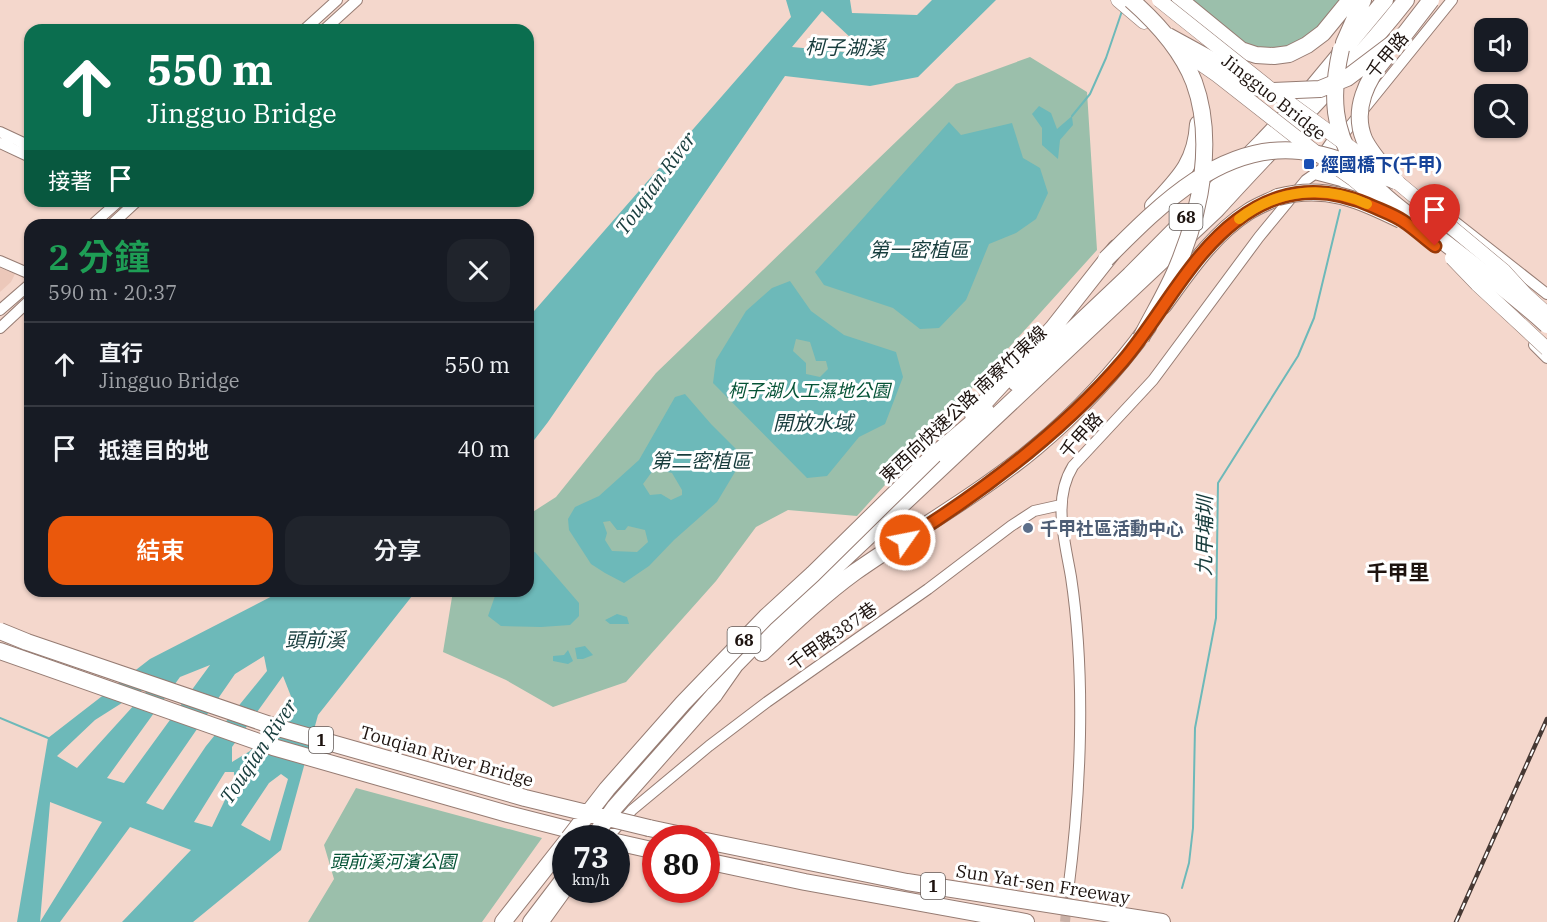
<!DOCTYPE html>
<html lang="zh-TW">
<meta charset="utf-8">
<style>
body{margin:0;font-family:"IBM Plex Serif","Noto Sans TC",serif;background:#20242c;color:#f1f3f6;height:100vh;display:flex;flex-direction:column;font-size:22px;white-space:nowrap}
*{box-sizing:border-box;margin:0}
p{font-size:20px;color:#9ea1a6}
.icon{flex:none;width:33px;height:33px;fill:none;stroke:currentColor;stroke-width:2;stroke-linecap:round;stroke-linejoin:round}
.map{position:relative;flex:1;overflow:hidden}
.sheet{position:absolute;left:24px;top:219px;width:510px;height:378px;display:flex;flex-direction:column;background:#171b24;border-radius:18px;box-shadow:0 2px 4px #0004}
.sheet>*{flex:none}
.top-card{position:absolute;left:24px;top:24px;width:510px;height:183px;border-radius:18px;box-shadow:0 2px 4px #0004;background:#0b6e4f;color:#fff;overflow:hidden}
.tools{position:absolute;left:1474px;top:18px;display:grid;gap:12px}
.tools a{display:grid;place-items:center;width:54px;height:54px;border-radius:12px;background:#171b24;box-shadow:0 2px 4px #0004;font-size:30px}
.speed{position:absolute;left:552px;top:825px;display:flex;gap:12px;font-size:30px;font-weight:700;text-align:center}
.speed>*{display:grid;place-content:center;width:78px;height:78px;border-radius:50%;background:#171b24;box-shadow:0 2px 4px #0004;line-height:1}
.speed small{font-size:15px;font-weight:400}
.speed .limit{border:9px solid #d22;background:#fff;color:#111}
.pin{position:absolute;display:grid;place-items:center;width:51px;height:51px;color:#fff;margin:-62px -26px;border-radius:50% 50% 50% 0;rotate:-45deg;box-shadow:0 0 6px #0007}
.pin .icon{rotate:45deg}
.me{position:absolute;width:66px;margin:-33px;rotate:57deg;stroke-linejoin:round;filter:drop-shadow(0 0 4px #0008)}
.turn{display:flex;align-items:center;gap:21px;height:126px;padding:0 24px;font-size:27px}
.turn .icon{width:78px;height:78px;stroke-width:2.5}
.turn b{display:block;font-size:42px;line-height:51px}
.then{display:flex;align-items:center;height:57px;padding:0 24px;background:#0003;gap:12px;font-size:22px}
.round{display:grid;place-items:center;flex:none;width:63px;height:63px;border-radius:18px;background:#20242c}
.headline{display:flex;align-items:center;justify-content:space-between;height:102px;padding:0 24px}
h1{font-size:36px;font-weight:600;line-height:45px;color:#1e9e55}
.cta{display:flex;gap:12px;margin-top:auto;padding:12px 24px}
.cta a{flex:1;height:69px;border-radius:18px;background:#ea580c;color:#fff;font-size:24px;font-weight:600;line-height:69px;text-align:center}
.cta a+a{background:#20242c;color:#f1f3f6}
ul{padding:0;list-style:none}
li{display:flex;align-items:center;gap:18px;height:84px;padding:0 24px;border-top:2px solid #363941}
li div{flex:1}
li b{display:block;font-size:22px}
li em{font-style:normal}
.map>svg:first-child{display:block}
.built{fill:#ecc8ba}
.green{fill:#9bbfab}
.water{fill:#6db9b9;fill-rule:evenodd}
.lines{fill:none;stroke-linecap:round;stroke-linejoin:round}
.stream{stroke:#6db9b9;stroke-width:2}
.minor-tunnel{stroke:#c9b0a6;stroke-width:10;stroke-dasharray:10 5;stroke-linecap:butt}
.minor-casing{stroke:#967c73;stroke-width:12}
.major-casing{stroke:#967c73;stroke-width:15}
.highway-casing{stroke:#967c73;stroke-width:18}
.minor{stroke:#fff;stroke-width:10}
.major{stroke:#fff;stroke-width:14}
.highway{stroke:#fff;stroke-width:16}
.rail-casing{stroke:#473934;stroke-width:4.5}
.rail{stroke:#fff;stroke-width:2;stroke-dasharray:7;stroke-linecap:butt}
.major-bridge-casing{stroke:#967c73;stroke-width:15;stroke-linecap:butt}
.highway-bridge-casing{stroke:#967c73;stroke-width:18;stroke-linecap:butt}
.major-bridge{stroke:#fff;stroke-width:14}
.highway-bridge{stroke:#fff;stroke-width:16}
.route-casing{stroke:#983908;stroke-width:15}
.route{stroke:#ea580c;stroke-width:10}
.slow{stroke:#f59e0b;stroke-width:10}
.transit-dot{fill:#1a4fb4;stroke:#fff;stroke-width:2}
.service-dot{fill:#5c6f8a;stroke:#fff;stroke-width:2}
.labels{text-anchor:middle;dominant-baseline:central;stroke-width:6;stroke-linejoin:round;paint-order:stroke}
.shield{fill:#fff;stroke:#615a57;stroke-width:1.5}
.shield-label{font-size:16px;font-weight:bold;fill:#1d130f}
.street-label{font-size:18px;fill:#1d130f;stroke:#fff}
.transit-label{font-size:18px;font-weight:bold;fill:#164399;stroke:#fff;text-anchor:start}
.park-label{font-size:18px;font-style:italic;fill:#055336;stroke:#fff}
.service-label{font-size:18px;font-weight:bold;fill:#4e5e75;stroke:#fff;text-anchor:start}
.water-label{font-size:20px;font-style:italic;fill:#173c3c;stroke:#fff}
.quarter-label{font-size:21px;font-weight:bold;fill:#1d130f;stroke:#fff}
</style>
<div class="map">
<svg width="1547" height="922" viewBox="0 0 1547 922">
<rect width="100%" height="100%" fill="#f4d7cc"/>
<path class="built" d="M0,268L15,274L11,282L0,292Z"/>
<path class="green" d="M1192,0H1349L1325,27L1284,49L1247,46Z
M1030,57L1087,92L1097,250L857,516L788,510L756,527L716,581L626,682L553,707L506,680L443,652L453,591H528V515L556,497L656,373L956,84Z
M356,788L542,838L482,922H308L334,879L324,845Z"/>
<path class="water" d="M786,0H850L852,13L917,15L932,0H996L918,77L870,86L785,76L548,422L528,448V318L791,17ZM822,11L867,53V54L792,47Z
M1039,106L1051,113L1057,129L1072,116L1073,125L1060,140L1058,159L1042,145V128L1032,114Z
M949,122L961,135L1012,123L1023,158L1040,168L1048,193L1036,219L1016,233L989,244L966,300L939,328L920,329L893,308L824,285L815,272Z
M790,281L811,311L844,335L896,352L903,377L885,424L859,437L827,476L807,478L713,383L716,360L746,311L772,288ZM796,339L810,342L816,361H826L828,369L820,377L806,374V363L793,351Z
M685,394L711,424L744,457L717,502L674,540L649,566L624,583L605,573L591,564L569,530L568,519L575,507L599,496L639,460L675,397ZM654,469L672,473L682,490V495L671,500L661,494L650,495L643,484ZM610,521L617,530H625L628,526L645,530L648,542L637,552L612,551L605,540L607,533L603,522Z
M528,551L535,552L579,603V616L570,625L541,627L501,626L488,616L495,596L491,591H528Z
M282,591H416L318,715L281,850L193,922H122L191,850L130,827L60,922H17L48,738L150,659ZM264,656L267,671L206,746L163,810L146,803L235,674ZM210,665L124,783L107,778L180,677ZM283,676L292,699L250,751L232,762V747ZM155,682L77,768L57,756L95,720ZM225,772H234V781L212,827L194,822ZM281,774L288,779L270,841L241,825L269,783ZM50,802L102,822L40,922L50,803Z
M617,614L627,617L629,624H610L605,620Z
M585,646L593,655L583,659H577L575,648Z
M568,650L573,661L568,664L553,661V656L564,655Z"/>
<g class="lines">
<path class="stream" d="M1072,116L1090,94L1106,58L1122,11
M0,718L48,738
M1182,888L1189,863L1193,828L1195,728L1216,618L1218,483L1298,356L1314,318L1340,210"/>
<path class="minor-tunnel" d="M1065,922L1068,892"/>
<g class="minor-casing">
<path id="minor" d="M304,30L337,0
M324,30L357,0
M0,132L30,146
M0,143L30,157
M1321,157L1334,138L1346,131L1452,0
M1314,174L1341,181L1363,194
M1450,218L1547,294
M92,225L119,201
M111,225L137,201
M0,261L30,274
M0,310L30,284
M0,328L30,300
M1534,345L1547,358
M607,838L632,810L709,746L767,702L928,589L1011,526L1034,511L1061,505
M1068,892C1081,792 1086,677 1071,577C1065,541 1052,500 1073,466L1153,380L1259,237L1306,180L1326,166L1341,144L1344,137
M544,922L567,890"/>
</g>
<g class="major-casing">
<path id="major" d="M1118,0L1144,22"/>
</g>
<g class="highway-casing">
<path id="highway" d="M1180,0L1241,50L1256,55L1274,56L1289,54L1307,45L1323,33L1350,0
M1344,43L1363,0
M1153,206C1178,179 1196,163 1198,124
M1163,306C1188,272 1212,235 1248,212C1257,206 1268,202 1278,197
M1016,383L1130,275L1262,142L1307,94L1385,0
M973,415L1053,328L1116,248
M934,455L986,411
M0,651L273,747L508,814L602,838
M762,653C792,625 822,596 855,572C915,530 980,494 1036,447C1078,412 1116,371 1148,327
M714,695L735,665L777,622L1216,210C1279,140 1347,75 1406,0
M649,828L696,838
M706,841L907,882L1162,922
M616,842L656,851
M706,861L805,882L1026,922
M503,922L566,842
M531,922L566,876"/>
</g>
<use href="#minor" class="minor"/>
<use href="#major" class="major"/>
<use href="#highway" class="highway"/>
<g class="rail-casing">
<path id="rail" d="M1456,922L1547,719"/>
</g>
<use href="#rail" class="rail"/>
<g class="major-bridge-casing">
<path id="major-bridge" d="M1159,0L1273,91L1396,181L1504,271L1526,295L1547,314
M1181,50L1217,75L1319,155L1353,179L1383,204
M1452,258L1477,284L1547,349"/>
</g>
<g class="highway-bridge-casing">
<path id="highway-bridge" d="M1131,0C1156,22 1182,51 1194,82C1215,139 1201,210 1178,265C1168,290 1153,314 1141,338
M1168,36L1210,59L1243,85L1273,91L1320,89L1347,78L1404,35L1431,0
M1341,49C1317,153 1369,186 1444,242C1479,269 1514,295 1547,325
M1386,57C1367,79 1352,109 1364,139C1371,154 1385,168 1395,181
M1278,197C1326,184 1359,200 1401,220
M1106,259C1157,208 1220,142 1300,151C1334,155 1365,169 1396,181
M0,631L27,642L282,729L525,798L649,828
M569,838L607,789L683,703L766,617L813,574L934,455
M593,838L615,807L714,695"/>
</g>
<use href="#major-bridge" class="major-bridge"/>
<use href="#highway-bridge" class="highway-bridge"/>
</g>
<g class="lines">
<g class="route-casing">
<path id="route" d="M905,540C985,490 1062,432 1123,361C1151,328 1173,288 1201,255C1249,198 1304,175 1374,207C1383,211 1394,215 1403,221C1414,228 1424,238 1435,246"/>
</g>
<use href="#route" class="route"/>
<path class="slow" d="M1239,219C1276,190 1324,184 1367,204"/>
</g>
<rect class="transit-dot" x="1303" y="158" width="12" height="12" rx="3"/>
<circle class="service-dot" cx="1028" cy="528" r="6"/>
<g class="labels">
<g class="shield">
<rect x="1169.5" y="204" width="33" height="26" rx="4.5"/>
<rect x="727.5" y="627" width="33" height="26" rx="4.5"/>
<rect x="309" y="727" width="24" height="26" rx="4.5"/>
<rect x="921" y="873" width="24" height="26" rx="4.5"/>
</g>
<g class="shield-label">
<text x="1186" y="217">68</text>
<text x="744" y="640">68</text>
<text x="321" y="740">1</text>
<text x="933" y="886">1</text>
</g>
<g class="street-label">
<text transform="translate(1387 55) rotate(-50)">千甲路</text>
<text transform="translate(1274 97) rotate(38)">Jingguo Bridge</text>
<text transform="translate(963 404) rotate(-43)">東西向快速公路 南寮竹東線</text>
<text transform="translate(1081 435) rotate(-48)">千甲路</text>
<text transform="translate(832 636) rotate(-35)">千甲路387巷</text>
<text transform="translate(447 756) rotate(16)">Touqian River Bridge</text>
<text transform="translate(1043 884) rotate(9)">Sun Yat-sen Freeway</text>
</g>
<g class="transit-label">
<text x="1321" y="164">經國橋下(千甲)</text>
</g>
<g class="park-label">
<text x="809" y="390">柯子湖人工濕地公園</text>
<text x="393" y="861">頭前溪河濱公園</text>
</g>
<g class="service-label">
<text x="1040" y="528">千甲社區活動中心</text>
</g>
<g class="water-label">
<text transform="translate(845 47) rotate(1)">柯子湖溪</text>
<text transform="translate(655 183) rotate(-54)">Touqian River</text>
<text x="919" y="249">第一密植區</text>
<text x="813" y="422">開放水域</text>
<text x="701" y="460">第二密植區</text>
<text transform="translate(1204 536) rotate(-89)">九甲埔圳</text>
<text x="315" y="639">頭前溪</text>
<text transform="translate(258 751) rotate(-56)">Touqian River</text>
</g>
<g class="quarter-label">
<text x="1398" y="572">千甲里</text>
</g>
</g>
</svg>
<div class="tools">
<a><svg class="icon" aria-label="sound" viewBox="0 0 24 24"><path d="M4 9h4l5-4v14l-5-4H4zM17 9q2 3 0 6"/></svg></a>
<a><svg class="icon" aria-label="search" viewBox="0 0 24 24"><circle cx="10" cy="10" r="6"/><path d="M15 15l6 6"/></svg></a>
</div>
<div class="speed"><div>73<small>km/h</small></div><div class="limit">80</div></div>
<div class="pin" style="left:1435px;top:246px;background:#d93025"><svg class="icon" aria-label="arrive" viewBox="0 0 24 24"><path d="M6 21V4h12l-3 4 3 4H6"/></svg></div>
<svg class="me" style="left:905px;top:540px" viewBox="-20 -20 40 40"><circle r="17" fill="#ea580c" stroke="#fff" stroke-width="3"/><path d="M0-11L8 9 0 5-8 9z" fill="#fff"/></svg>
<div class="top-card">
<div class="turn"><svg class="icon" aria-label="ahead" viewBox="0 0 24 24"><path d="M12 20V5M6 11l6-6 6 6"/></svg><div><b>550 m</b>Jingguo Bridge</div></div>
<div class="then">接著<svg class="icon" aria-label="arrive" viewBox="0 0 24 24"><path d="M6 21V4h12l-3 4 3 4H6"/></svg></div>
</div>
<section class="sheet">
<div class="headline"><div><h1>2 分鐘</h1><p>590 m · 20:37</p></div><a class="round"><svg class="icon" aria-label="close" viewBox="0 0 24 24"><path d="M6 6l12 12M18 6L6 18"/></svg></a></div>
<ul>
<li><svg class="icon" aria-label="ahead" viewBox="0 0 24 24"><path d="M12 20V5M6 11l6-6 6 6"/></svg><div><b>直行</b><p>Jingguo Bridge</p></div><em>550 m</em></li>
<li><svg class="icon" aria-label="arrive" viewBox="0 0 24 24"><path d="M6 21V4h12l-3 4 3 4H6"/></svg><div><b>抵達目的地</b></div><em>40 m</em></li>
</ul>
<div class="cta"><a>結束</a><a>分享</a></div>
</section>
</div>
